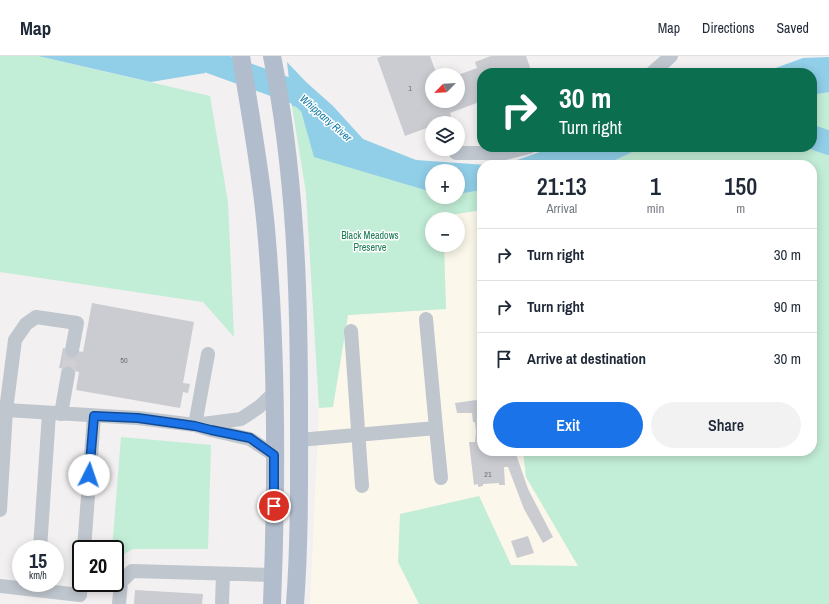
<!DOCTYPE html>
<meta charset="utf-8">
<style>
body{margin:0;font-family:"Archivo Narrow",sans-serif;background:#f2f2f3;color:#1f2937;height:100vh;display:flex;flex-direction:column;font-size:15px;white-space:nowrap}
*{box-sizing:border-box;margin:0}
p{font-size:13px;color:#747a83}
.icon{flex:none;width:22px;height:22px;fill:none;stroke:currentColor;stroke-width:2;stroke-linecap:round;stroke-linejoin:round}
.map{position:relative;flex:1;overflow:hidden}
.sheet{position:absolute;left:477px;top:104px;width:340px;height:296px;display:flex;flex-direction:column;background:#fff;border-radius:16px;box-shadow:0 2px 10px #0003}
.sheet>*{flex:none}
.top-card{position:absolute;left:477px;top:12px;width:340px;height:84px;border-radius:16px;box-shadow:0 2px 10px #0003;background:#0b6e4f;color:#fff;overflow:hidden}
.needle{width:26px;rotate:246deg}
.fabs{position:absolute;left:425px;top:12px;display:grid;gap:8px}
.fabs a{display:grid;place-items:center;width:40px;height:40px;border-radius:50%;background:#fff;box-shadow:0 2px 10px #0003;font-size:20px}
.speed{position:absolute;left:12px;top:484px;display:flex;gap:8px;font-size:20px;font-weight:700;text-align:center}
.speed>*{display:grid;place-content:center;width:52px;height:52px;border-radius:50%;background:#fff;box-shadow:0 2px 10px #0003;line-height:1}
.speed small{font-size:10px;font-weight:400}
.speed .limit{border:2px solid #111;border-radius:6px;background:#fff;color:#111}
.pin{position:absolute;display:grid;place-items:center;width:34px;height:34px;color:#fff;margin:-17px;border:2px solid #fff;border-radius:50%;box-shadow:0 1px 4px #0007}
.me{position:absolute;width:44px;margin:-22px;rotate:4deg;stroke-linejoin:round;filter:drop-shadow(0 0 3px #0008)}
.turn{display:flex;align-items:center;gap:14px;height:84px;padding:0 16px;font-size:18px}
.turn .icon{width:52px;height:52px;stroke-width:2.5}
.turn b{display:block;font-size:28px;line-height:34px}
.eta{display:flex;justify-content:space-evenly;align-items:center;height:68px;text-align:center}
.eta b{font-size:24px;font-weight:600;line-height:28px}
.action{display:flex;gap:8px;margin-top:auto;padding:8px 16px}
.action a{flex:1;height:46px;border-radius:24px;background:#1a73e8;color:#fff;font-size:16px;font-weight:600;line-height:46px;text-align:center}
.action a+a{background:#f2f2f3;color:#1f2937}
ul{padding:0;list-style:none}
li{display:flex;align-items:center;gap:12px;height:52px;padding:0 16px;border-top:1px solid #e0e1e3}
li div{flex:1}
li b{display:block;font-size:15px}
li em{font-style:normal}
header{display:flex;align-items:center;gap:24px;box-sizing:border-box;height:56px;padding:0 20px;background:#fff;border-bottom:1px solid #e0e1e3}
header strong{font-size:19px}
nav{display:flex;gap:22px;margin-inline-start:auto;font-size:14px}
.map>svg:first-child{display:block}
.commercial{fill:#fbf8eb}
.green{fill:#c2edd6}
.water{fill:#91cee8}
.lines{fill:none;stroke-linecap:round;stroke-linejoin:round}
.river{stroke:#91cee8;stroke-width:24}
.building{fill:#caccd2}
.minor-tunnel{stroke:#d0d0d3;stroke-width:14;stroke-dasharray:14 7;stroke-linecap:butt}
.minor{stroke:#bfc6ce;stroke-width:14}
.major{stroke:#b1bdcd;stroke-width:18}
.route-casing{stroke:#114b97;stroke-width:10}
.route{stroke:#1a73e8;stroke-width:7}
.labels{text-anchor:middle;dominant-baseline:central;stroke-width:3;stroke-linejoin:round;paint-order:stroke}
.number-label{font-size:8px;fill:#69707a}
.park-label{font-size:10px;fill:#1c7b54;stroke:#fff}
.water-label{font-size:11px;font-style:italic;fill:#147aa5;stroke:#fff}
</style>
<header>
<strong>Map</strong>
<nav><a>Map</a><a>Directions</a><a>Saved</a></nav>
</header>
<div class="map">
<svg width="829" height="548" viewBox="0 0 829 548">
<rect width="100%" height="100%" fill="#f2f0f0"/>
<path class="commercial" d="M482,154V395H523L526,421L579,510L511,509L479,440L398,506L419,548H310L319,352L333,351L348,259L446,253L444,189H458V163H443V160Z"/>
<path class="green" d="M0,0H38L210,40L228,146L234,281L203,246L0,216Z
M829,36V548H419L398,506L400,458L479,440L511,509L578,510L526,421L523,395H812V109H605L643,91H812V39Z
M292,50L300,51L432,136V141H458V138L482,134V154L444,160L443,163H432V189H444L446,253L348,259L333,351L319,352L306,137Z
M121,381L211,389L208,493H133L115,503V493H112Z"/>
<path class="water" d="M38,0H204L205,17L151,26Z
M829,1V36L812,39V17H762L803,2Z
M287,6L306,26L333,50L363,83L416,104L486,109H482V134L458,138V115H432V136L314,101L300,51L292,50Z
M554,91H643L605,109H503Z"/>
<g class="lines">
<path class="river" d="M195,0L300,38L317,54
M812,81L829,87"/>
</g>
<path class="building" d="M382,0H430L437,19H432V45H458V19L477,12L475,6L491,0H526L532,17H482V45L450,57L452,63L442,67H432V70L405,80L377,2Z
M92,247L194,266L183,327L190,328L188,337L183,336L180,352L76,334L79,316L59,312L63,292L83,296Z
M476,344L482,347V395H515L528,433L553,481L543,487L524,453L508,411H504L505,429H499V427L483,428V430L478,431V428L474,429L469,386H475L476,376L475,366H473L472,357H457L455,347Z
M528,480L534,497L517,502L511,485Z
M135,534L203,538L202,548H134Z"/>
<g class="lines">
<path class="minor-tunnel" d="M68,318L72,294"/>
<path class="minor" d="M652,17L671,0
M456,97H505L529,91
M351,275L362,430
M274,337L259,351L241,363L195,369L211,374L250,383L274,399
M6,354L138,362L195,369L208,298
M61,358L68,318
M436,372L441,422
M299,384L436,372L426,263
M0,454L6,354L15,284L26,268L36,261L77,267L72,294
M40,493L49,357
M84,493L94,360
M0,530L80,539L81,525
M119,548L121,526L132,515L273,519
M222,548L223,518"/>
<path class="major" d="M241,0C250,58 261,115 266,173C277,297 277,424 272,548
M272,0C295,115 299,232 299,349C299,415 300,482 295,548"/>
</g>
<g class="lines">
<g class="route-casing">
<path id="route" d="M89,419L94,360L138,362L195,370L211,374L250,382L274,399V450"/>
</g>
<use href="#route" class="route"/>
</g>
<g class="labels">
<g class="number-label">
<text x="410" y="32">1</text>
<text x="124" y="304">50</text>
<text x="488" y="418">21</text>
</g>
<g class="park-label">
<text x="370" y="179">Black Meadows<tspan x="370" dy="12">Preserve</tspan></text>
</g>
<g class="water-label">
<text transform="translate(326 62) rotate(41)">Whippany River</text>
</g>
</g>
</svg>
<div class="fabs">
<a><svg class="needle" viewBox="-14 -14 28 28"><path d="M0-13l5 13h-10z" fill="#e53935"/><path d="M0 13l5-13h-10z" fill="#747a83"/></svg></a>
<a><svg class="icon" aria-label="layers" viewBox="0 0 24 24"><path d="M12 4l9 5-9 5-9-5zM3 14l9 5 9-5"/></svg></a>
<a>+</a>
<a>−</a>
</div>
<div class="speed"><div>15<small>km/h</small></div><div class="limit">20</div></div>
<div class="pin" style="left:274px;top:450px;background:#d93025"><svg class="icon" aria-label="arrive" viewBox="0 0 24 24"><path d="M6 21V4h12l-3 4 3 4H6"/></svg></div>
<svg class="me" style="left:89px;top:419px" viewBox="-20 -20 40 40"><circle r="19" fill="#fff"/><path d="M0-13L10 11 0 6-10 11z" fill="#1a73e8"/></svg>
<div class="top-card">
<div class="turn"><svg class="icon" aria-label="right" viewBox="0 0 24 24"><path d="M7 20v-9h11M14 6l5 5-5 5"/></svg><div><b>30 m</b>Turn right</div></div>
</div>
<section class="sheet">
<div class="eta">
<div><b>21:13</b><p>Arrival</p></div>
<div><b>1</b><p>min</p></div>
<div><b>150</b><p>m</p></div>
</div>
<ul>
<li><svg class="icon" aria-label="right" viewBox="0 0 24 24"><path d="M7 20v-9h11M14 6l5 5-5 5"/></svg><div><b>Turn right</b></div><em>30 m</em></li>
<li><svg class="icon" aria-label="right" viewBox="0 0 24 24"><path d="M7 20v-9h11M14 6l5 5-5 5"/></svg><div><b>Turn right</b></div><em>90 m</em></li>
<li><svg class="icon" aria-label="arrive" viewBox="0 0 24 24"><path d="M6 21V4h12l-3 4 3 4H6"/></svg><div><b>Arrive at destination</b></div><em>30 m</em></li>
</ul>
<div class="action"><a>Exit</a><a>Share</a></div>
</section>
</div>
